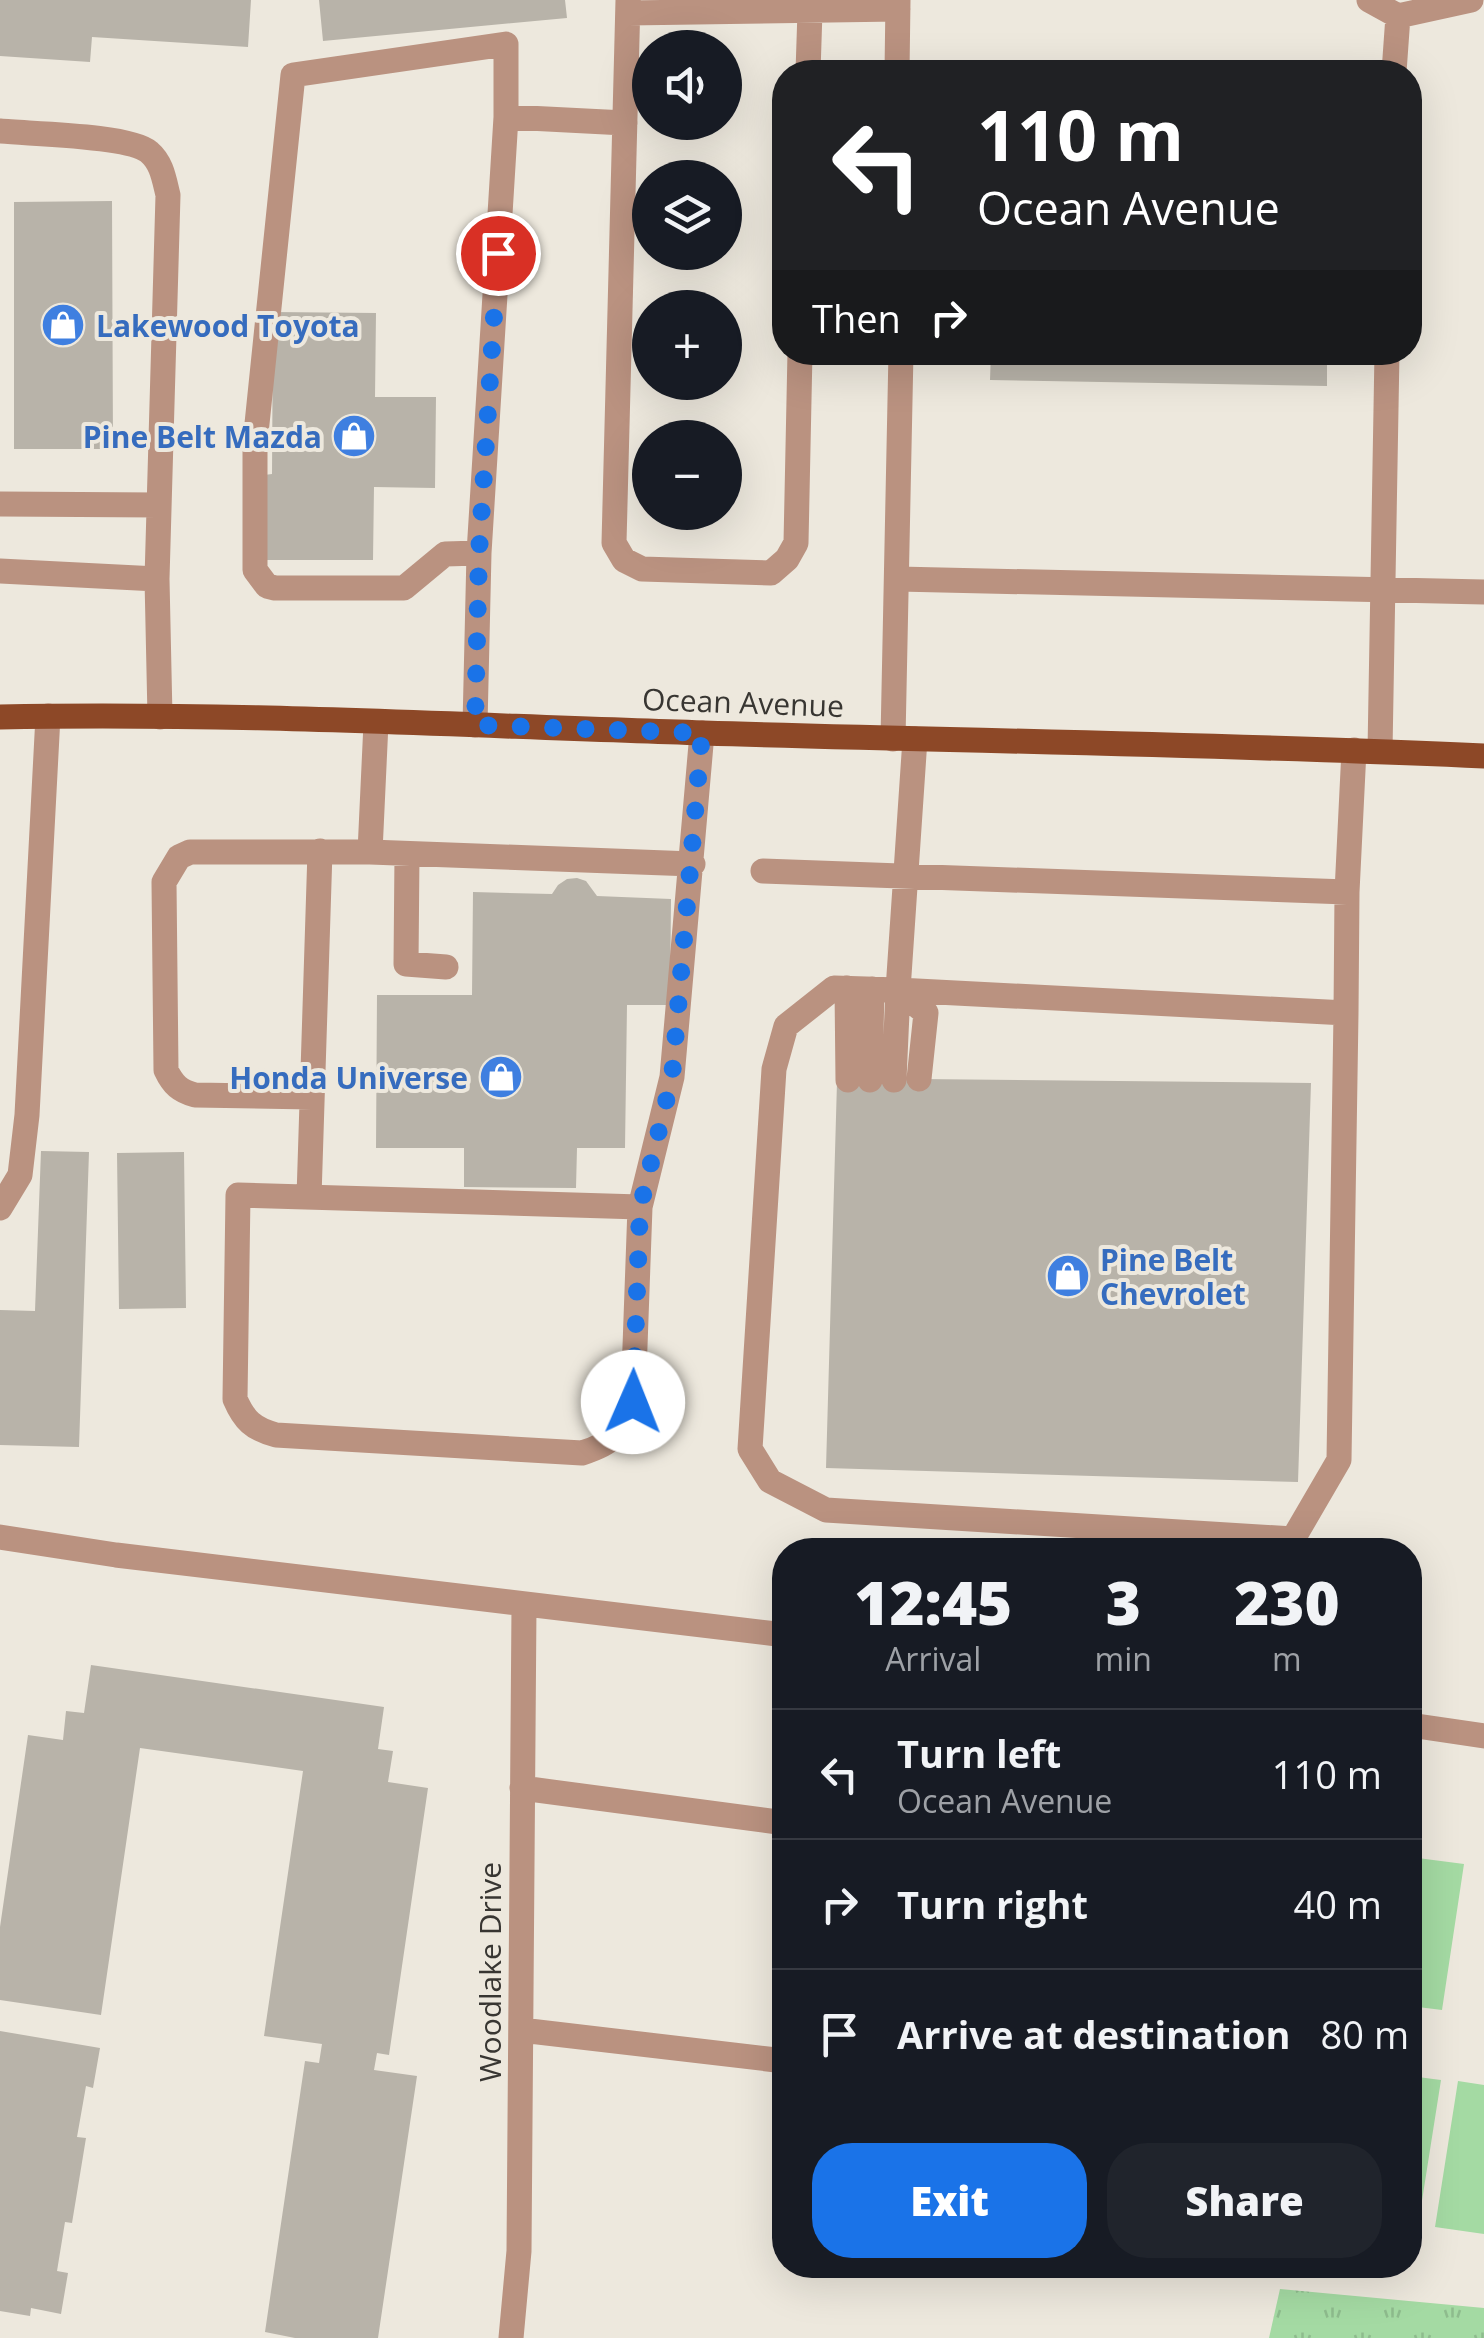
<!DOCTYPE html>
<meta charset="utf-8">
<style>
body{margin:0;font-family:"Open Sans",sans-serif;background:#20242c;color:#f1f3f6;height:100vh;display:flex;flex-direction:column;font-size:38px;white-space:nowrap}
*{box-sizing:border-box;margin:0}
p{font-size:32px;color:#9ea1a6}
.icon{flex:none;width:55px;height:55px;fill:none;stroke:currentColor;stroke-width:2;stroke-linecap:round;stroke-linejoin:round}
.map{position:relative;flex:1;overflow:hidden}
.sheet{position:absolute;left:772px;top:1538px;width:650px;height:740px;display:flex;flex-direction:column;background:#171b24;border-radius:40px;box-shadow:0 10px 40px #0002}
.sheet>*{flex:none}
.hud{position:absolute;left:772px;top:60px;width:650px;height:305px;border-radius:40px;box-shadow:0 10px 40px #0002;background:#202124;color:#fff;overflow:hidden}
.buttons{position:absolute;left:632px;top:30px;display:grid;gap:20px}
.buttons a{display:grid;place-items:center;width:110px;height:110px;border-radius:50%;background:#171b24;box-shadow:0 10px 40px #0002;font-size:50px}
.pin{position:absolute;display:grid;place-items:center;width:85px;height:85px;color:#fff;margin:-42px;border:5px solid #fff;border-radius:50%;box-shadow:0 2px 10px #0007}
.me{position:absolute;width:110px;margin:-55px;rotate:1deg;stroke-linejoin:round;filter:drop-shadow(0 0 8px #0008)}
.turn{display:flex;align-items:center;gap:35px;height:210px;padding:0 40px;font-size:45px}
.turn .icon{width:130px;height:130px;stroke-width:2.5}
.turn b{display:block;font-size:70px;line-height:85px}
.then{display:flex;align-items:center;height:95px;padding:0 40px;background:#0003;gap:20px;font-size:38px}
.eta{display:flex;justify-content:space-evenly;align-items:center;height:170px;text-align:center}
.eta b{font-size:60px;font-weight:800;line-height:70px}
.cta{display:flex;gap:20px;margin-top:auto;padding:20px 40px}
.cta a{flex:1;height:115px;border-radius:40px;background:#1a73e8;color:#fff;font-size:40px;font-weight:800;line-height:115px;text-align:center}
.cta a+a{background:#20242c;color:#f1f3f6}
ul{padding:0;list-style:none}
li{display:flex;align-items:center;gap:30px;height:130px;padding:0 40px;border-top:2px solid #363941}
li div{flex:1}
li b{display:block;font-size:38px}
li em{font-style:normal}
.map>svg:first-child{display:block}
.grass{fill:url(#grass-tufts)}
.pitch{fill:#a4daa3}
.building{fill:#b8b3a9}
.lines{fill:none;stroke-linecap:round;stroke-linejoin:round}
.service{stroke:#ba9280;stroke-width:25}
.minor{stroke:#ba9280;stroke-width:25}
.primary{stroke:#8d4827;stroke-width:25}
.route{stroke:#1a73e8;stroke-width:18;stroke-dasharray:0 32.4}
.labels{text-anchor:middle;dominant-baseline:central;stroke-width:8;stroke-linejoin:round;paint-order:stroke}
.shop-label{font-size:30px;font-weight:bold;fill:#366cbe;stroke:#ede8dd;text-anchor:start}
.street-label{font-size:30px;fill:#383632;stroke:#ede8dd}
</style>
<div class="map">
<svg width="1484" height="2338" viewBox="0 0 1484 2338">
<defs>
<pattern id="grass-tufts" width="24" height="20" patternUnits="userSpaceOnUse" patternTransform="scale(2.5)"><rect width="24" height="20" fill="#a4daa3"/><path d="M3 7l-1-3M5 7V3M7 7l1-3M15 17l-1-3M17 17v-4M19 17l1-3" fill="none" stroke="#8ebc8d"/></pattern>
</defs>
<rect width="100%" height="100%" fill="#ede8dd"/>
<path class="grass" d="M1280,2289L1484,2308V2338H1269Z"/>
<path class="pitch" d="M1410,1857L1464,1864L1442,2010L1410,2006Z
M1410,2076L1441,2080L1418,2226L1410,2225Z
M1458,2081L1484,2085V2234L1435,2227Z"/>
<path class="building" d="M0,0H251L248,47L92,37L90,62L0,56Z
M319,0H565L567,18L323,41Z
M112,201L113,449H14V202Z
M273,312L376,313L375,397H436L435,488L374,487L373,560H263L264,475L272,474Z
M991,352H1327V386L990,380Z
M577,878L586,881L597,896L671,899L670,1005H627L625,1148H577L576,1188L464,1187V1148H376L377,995H472L473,892L552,894L558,885L567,879Z
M919,1079L1311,1083L1298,1482L826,1468L837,1082Z
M41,1151L89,1152L79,1447L0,1445V1310L35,1311Z
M184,1152L186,1308L119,1309L117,1153Z
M91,1665L384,1707L378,1749L393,1751L388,1782L428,1788L389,2055L377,2053L374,2070L417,2076L378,2338H295L265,2332L305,2061L319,2063L322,2044L264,2036L303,1771L140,1748L101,2015L0,2000V1927L28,1735L63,1740L66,1711L84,1713Z
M0,2031L100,2048L93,2088L86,2086L77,2137L86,2138L72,2223L65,2222L57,2271L68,2273L61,2314L31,2308L30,2316L0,2311Z"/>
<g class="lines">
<path class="service" d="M628,0L614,543L624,560L642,569L771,573L787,559L796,543L800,352
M1369,0L1398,16L1394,72
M628,13L898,9
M1398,16L1471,0
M808,72L810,11
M897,72L898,0
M506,117L625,123
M0,131C30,134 130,135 149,152C162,163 164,179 168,195L157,579L160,717
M0,504L159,505
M0,571L157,579
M898,579L1484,592
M475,725L479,553L506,117V44L293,75L255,443V570L267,586L275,588H404L445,554L479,553
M893,739L901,352
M915,739L898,990L1346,1013L1347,892L1354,750
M1380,751L1387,352
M370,852L376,723
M407,854L406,964L446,967
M763,871L1347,892
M847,988L848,1080
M919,1079L926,1013L898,990L834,988L786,1026L774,1069L750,1449L770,1481L826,1510L1293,1539L1339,1460L1346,1013
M870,1080L872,989
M894,1080L898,990
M312,1097L195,1095C180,1091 173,1085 166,1070L164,882L179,857L190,852H370L693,864
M309,1197L320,851
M640,1207L238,1195L235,1399C244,1420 253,1429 276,1435L582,1453C614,1443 622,1433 633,1402L640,1207L672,1077L702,733
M0,1208L20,1175L27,1115L48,716"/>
<path class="minor" d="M0,1537L116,1555L785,1635
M1410,1725L1484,1736
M522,1788L785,1823
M521,2030L785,2061
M511,2338L519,2251L524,1606"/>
<path class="primary" d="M0,717C235,712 470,726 704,733C964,741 1224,744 1484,756"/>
</g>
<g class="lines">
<path class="route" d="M498,253L479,553L475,725L702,733L672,1077L640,1208L633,1402"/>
</g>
<defs>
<g id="shop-disc" transform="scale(2.25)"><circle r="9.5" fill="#3f7fe0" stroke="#ede8dd"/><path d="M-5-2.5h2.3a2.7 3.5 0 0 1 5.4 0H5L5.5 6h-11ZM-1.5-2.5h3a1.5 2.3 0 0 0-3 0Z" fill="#fff"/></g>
</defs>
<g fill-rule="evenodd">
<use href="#shop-disc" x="63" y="325"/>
<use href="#shop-disc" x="354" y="436"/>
<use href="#shop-disc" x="501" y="1077"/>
<use href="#shop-disc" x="1068" y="1276"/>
</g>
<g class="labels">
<g class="shop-label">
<text x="96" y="325">Lakewood Toyota</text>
<text x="322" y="436" text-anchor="end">Pine Belt Mazda</text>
<text x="468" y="1077" text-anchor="end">Honda Universe</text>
<text x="1100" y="1259">Pine Belt<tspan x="1100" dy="34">Chevrolet</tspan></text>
</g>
<g class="street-label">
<text transform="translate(743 702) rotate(2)">Ocean Avenue</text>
<text transform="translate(489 1972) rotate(-90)">Woodlake Drive</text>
</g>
</g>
</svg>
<div class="buttons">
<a><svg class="icon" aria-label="sound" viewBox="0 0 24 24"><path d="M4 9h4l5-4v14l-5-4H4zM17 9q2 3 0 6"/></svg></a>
<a><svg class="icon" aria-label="layers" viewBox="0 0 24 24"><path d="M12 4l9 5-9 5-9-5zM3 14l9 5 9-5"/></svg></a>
<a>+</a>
<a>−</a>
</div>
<div class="pin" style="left:498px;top:253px;background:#d93025"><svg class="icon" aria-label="arrive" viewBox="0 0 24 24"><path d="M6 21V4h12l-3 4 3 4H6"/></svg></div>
<svg class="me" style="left:633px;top:1402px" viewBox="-20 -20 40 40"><circle r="19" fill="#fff"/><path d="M0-13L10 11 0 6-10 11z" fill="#1a73e8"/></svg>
<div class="hud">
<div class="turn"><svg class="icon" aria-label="left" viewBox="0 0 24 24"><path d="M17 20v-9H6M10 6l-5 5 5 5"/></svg><div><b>110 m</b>Ocean Avenue</div></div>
<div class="then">Then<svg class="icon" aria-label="right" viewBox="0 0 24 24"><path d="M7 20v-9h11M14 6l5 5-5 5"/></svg></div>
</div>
<section class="sheet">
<div class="eta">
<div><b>12:45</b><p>Arrival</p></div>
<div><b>3</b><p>min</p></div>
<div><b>230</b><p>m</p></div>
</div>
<ul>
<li><svg class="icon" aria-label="left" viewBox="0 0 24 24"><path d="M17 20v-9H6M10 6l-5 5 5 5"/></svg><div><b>Turn left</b><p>Ocean Avenue</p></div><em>110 m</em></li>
<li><svg class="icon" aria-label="right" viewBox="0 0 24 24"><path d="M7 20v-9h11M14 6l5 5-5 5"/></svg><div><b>Turn right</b></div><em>40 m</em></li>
<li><svg class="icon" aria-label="arrive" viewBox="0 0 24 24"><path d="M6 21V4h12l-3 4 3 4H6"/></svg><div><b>Arrive at destination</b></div><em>80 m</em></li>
</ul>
<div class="cta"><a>Exit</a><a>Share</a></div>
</section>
</div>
